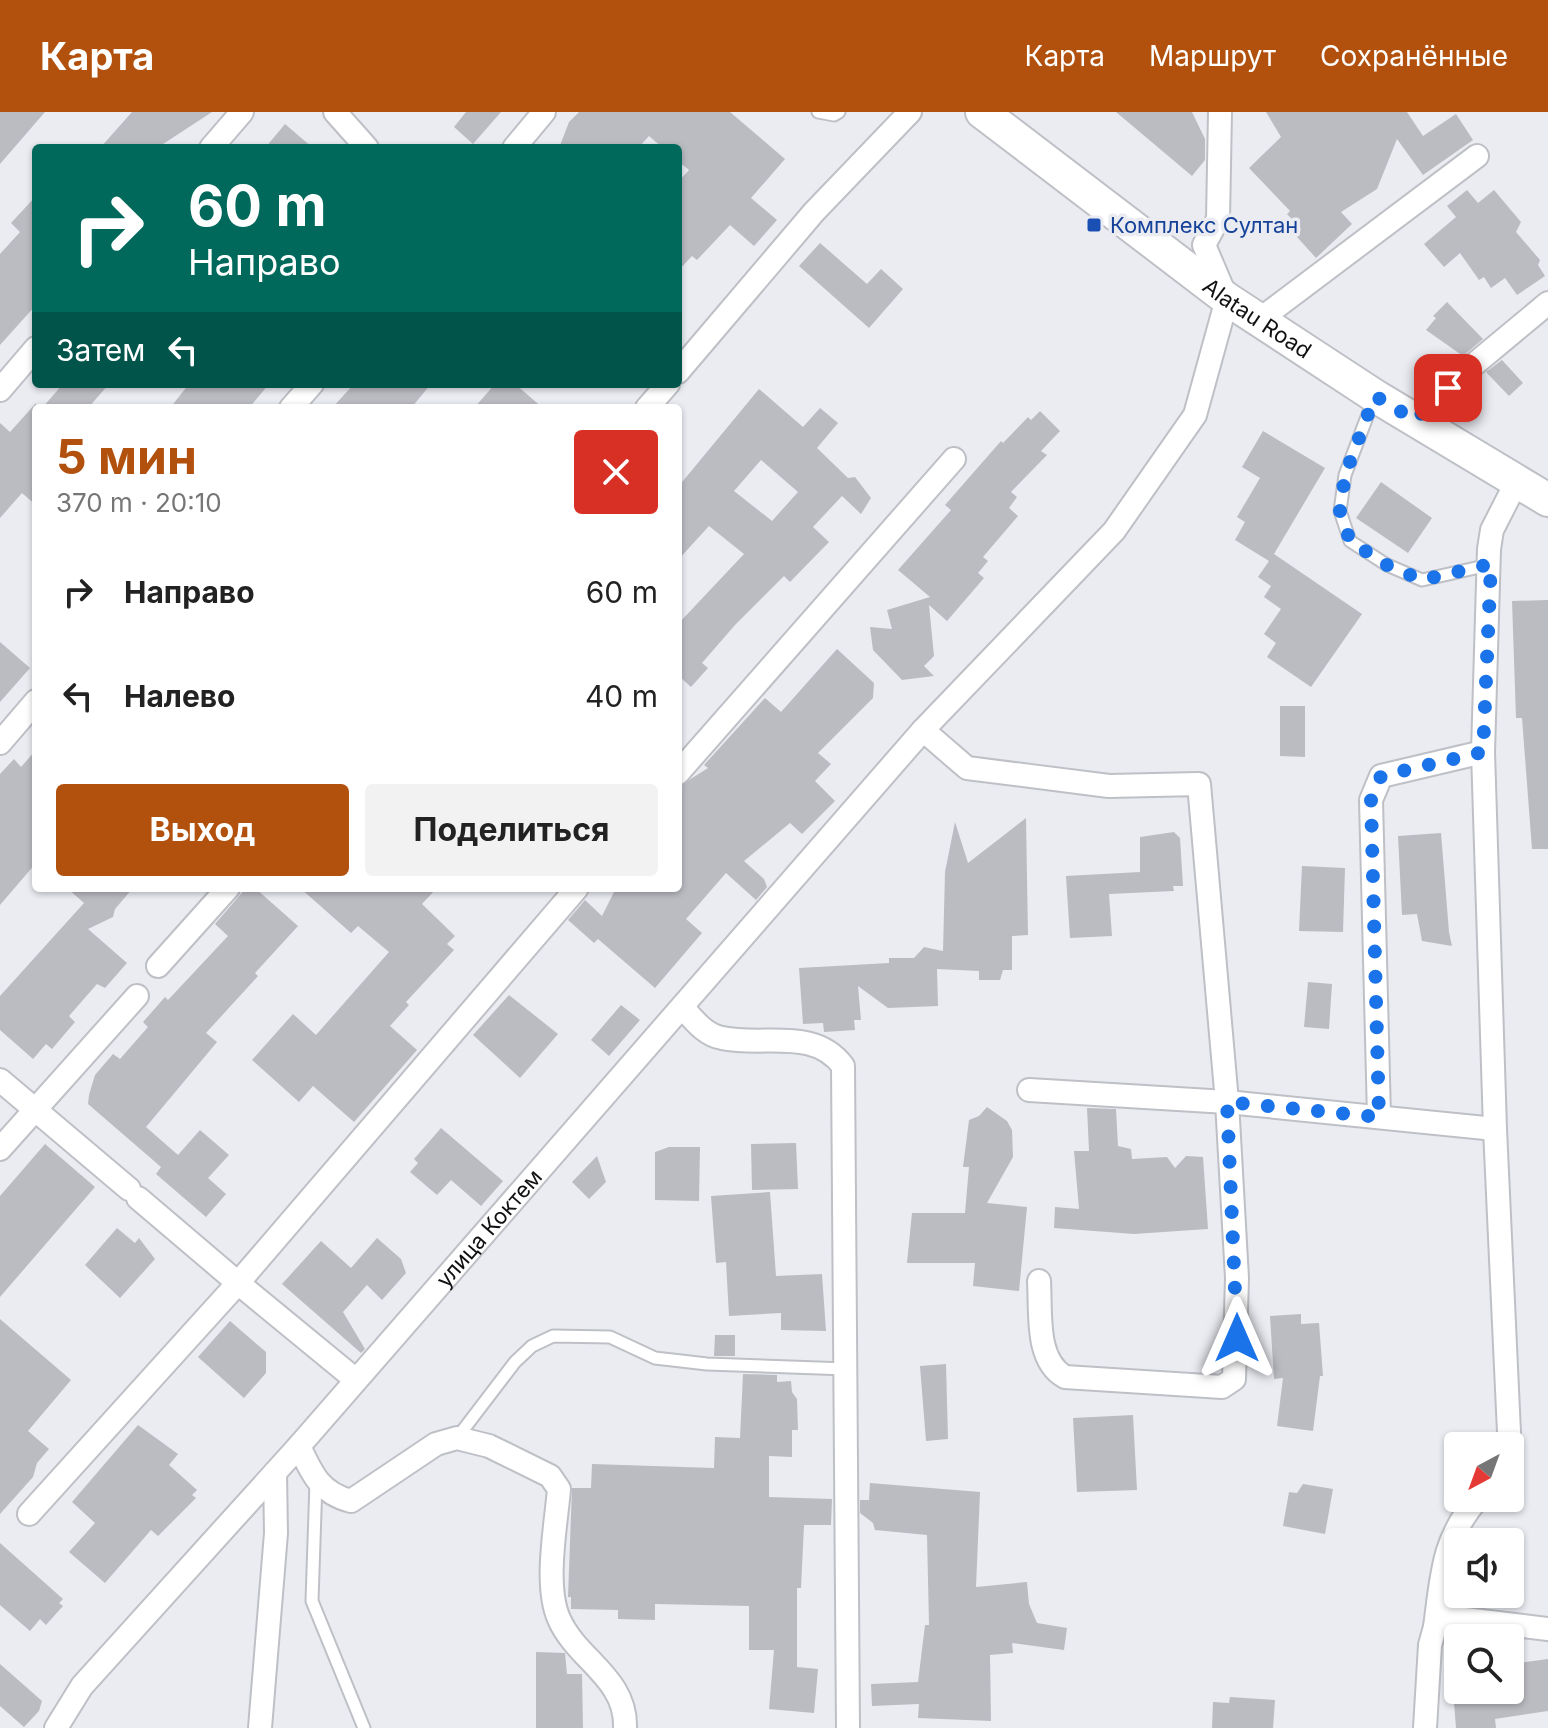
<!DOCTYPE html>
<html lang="ru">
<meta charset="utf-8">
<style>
body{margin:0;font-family:Inter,sans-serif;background:#f2f2f2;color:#222;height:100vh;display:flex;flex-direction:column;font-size:30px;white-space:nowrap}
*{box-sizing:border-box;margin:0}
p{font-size:26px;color:#767676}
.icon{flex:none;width:44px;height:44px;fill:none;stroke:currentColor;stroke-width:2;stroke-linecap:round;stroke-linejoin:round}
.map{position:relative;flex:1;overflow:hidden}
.drawer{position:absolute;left:32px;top:292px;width:650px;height:488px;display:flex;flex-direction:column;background:#fff;border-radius:8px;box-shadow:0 2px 6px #0004}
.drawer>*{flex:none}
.guide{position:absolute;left:32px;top:32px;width:650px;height:244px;border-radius:8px;box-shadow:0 2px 6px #0004;background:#00695c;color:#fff;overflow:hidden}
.needle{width:52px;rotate:221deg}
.tools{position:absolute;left:1444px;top:1320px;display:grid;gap:16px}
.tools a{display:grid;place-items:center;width:80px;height:80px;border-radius:8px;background:#fff;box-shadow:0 2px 6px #0004;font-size:40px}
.pin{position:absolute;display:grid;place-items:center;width:68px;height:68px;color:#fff;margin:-34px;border-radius:16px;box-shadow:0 4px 12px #0006}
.me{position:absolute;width:88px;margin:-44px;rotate:0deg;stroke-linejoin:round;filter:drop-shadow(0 0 6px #0008)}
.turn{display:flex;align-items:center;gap:28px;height:168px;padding:0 24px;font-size:36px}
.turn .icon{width:104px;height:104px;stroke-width:2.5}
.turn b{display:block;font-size:56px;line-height:68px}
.then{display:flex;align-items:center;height:76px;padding:0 24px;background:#0003;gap:16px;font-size:30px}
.round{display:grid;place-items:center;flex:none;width:84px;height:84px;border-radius:8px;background:#f2f2f2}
.head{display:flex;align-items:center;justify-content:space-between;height:136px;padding:0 24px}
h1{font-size:48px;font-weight:700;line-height:60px;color:#b2510d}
.cta{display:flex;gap:16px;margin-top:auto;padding:16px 24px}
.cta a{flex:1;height:92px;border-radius:8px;background:#b2510d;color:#fff;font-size:32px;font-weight:700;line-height:92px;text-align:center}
.cta a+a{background:#f2f2f2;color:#222}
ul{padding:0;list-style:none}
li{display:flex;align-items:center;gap:24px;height:104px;padding:0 24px}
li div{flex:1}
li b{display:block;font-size:30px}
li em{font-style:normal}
header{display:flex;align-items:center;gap:48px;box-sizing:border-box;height:112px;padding:0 40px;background:#b2510d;color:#fff}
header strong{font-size:38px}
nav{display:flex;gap:44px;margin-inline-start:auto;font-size:28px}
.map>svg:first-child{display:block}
.building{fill:#bbbcc2;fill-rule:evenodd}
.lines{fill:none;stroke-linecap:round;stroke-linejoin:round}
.service-casing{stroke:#bec0c6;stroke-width:15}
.minor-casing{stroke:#bec0c6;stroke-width:26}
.secondary-casing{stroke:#bec0c6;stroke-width:36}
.service{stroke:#fff;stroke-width:11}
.minor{stroke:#fff;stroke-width:22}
.secondary{stroke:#fff;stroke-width:32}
.route{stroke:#1a73e8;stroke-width:14;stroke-dasharray:0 25.2}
.transit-dot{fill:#1a4fb4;stroke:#eaecf2;stroke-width:3}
.labels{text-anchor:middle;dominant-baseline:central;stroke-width:7;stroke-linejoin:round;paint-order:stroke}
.transit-label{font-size:22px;fill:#164399;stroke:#eaecf2;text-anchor:start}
.street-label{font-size:22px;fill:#111113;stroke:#eaecf2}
</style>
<header>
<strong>Карта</strong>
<nav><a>Карта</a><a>Маршрут</a><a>Сохранённые</a></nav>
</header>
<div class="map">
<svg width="1548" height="1616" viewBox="0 0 1548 1616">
<rect width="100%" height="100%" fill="#eaecf2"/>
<path class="building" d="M0,0H45L0,52Z
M132,0H212L157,36H100Z
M466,0H501L473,32L454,15Z
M579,0H730L785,47L751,86L777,108L754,134L730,113L697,148L692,144L678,159V70L689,58L678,49V36H663L649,24L638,36H559L569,10Z
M1116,0H1192L1205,27V48L1192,64Z
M1266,0H1407L1423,24L1456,2L1473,28L1423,63L1397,27L1377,77L1341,100L1352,112L1316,146L1297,125L1301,117L1287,102L1290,99L1249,56L1281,25Z
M285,12L313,36H265Z
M1467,78L1478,91L1494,78L1521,110L1516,120L1540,148L1538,153L1545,164L1517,183L1505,166L1491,176L1484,165L1479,168L1460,141L1444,155L1424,132L1456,105L1447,94Z
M36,84V193L0,233V142L20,120L11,111Z
M820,131L867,172L881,157L903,177L869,216L799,154Z
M1447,190L1483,227L1463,244L1426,218L1436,206L1433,204Z
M1502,248L1523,271L1509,284L1486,260Z
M63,272H109L88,296H42Z
M189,272H269L249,296H170Z
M354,272H431L411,296H332Z
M495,272H515L543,296H474Z
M759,277L803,315L820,296L838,311L817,336L848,366L855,365L871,386L861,402L842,384L813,415L829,430L790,470L784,464L735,513L702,551L708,556L691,575L678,563V512L744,442L709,414L678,448V375ZM761,348L798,380L772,409L734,379Z
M36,291V393L22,381L0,406V311L10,320Z
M1040,299L1060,319L1041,339L1047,343L1011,380L1017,385L1009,396L1018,404L983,445L988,449L978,461L984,466L947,509L929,493L934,544L924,554L934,564L902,568L873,538L870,515L892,517L887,498L930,485L898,458L951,398L945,393L1001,329L1003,331L1028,305L1031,308Z
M1263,319L1325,356L1274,442L1362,502L1311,575L1267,545L1276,531L1264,522L1281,497L1264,485L1271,474L1258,465L1269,449L1235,428L1245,410L1237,405L1260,366L1242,355Z
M1381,370L1432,406L1408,441L1356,406Z
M1548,488V737H1532L1522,606H1516L1512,489Z
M0,530L30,556L0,590Z
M837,537L874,571L873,586L818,641L831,652L815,669L835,689L802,722L790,711L744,749L764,767L767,775L756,788L726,761L686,807L702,821L655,876L598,827L594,831L568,808L585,788L602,804L616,776H678V675L708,656L704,653L765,586L781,600Z
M1280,594H1305V645L1280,644Z
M36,638V751L0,793V662L14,647L21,655Z
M1026,706L1028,823L1012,824V858H1003L1000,868H979V859L937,857L938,894L888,896L858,874L861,908H854L855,918L824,920L823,911L803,912L799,856L889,851V846H914L924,835L943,839L945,760L955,710L968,751Z
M1174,720L1180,726L1183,774H1173L1174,779L1109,782L1112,824L1070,826L1066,764L1140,760V725Z
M1441,721L1449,820L1452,834L1422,829L1417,802L1402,803L1398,724Z
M1302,754L1345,756L1343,820L1299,819Z
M67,776H133L115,797L113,805L88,817L127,851L105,876L97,872L69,904L75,910L52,937L46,932L33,947L0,918V884L84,791Z
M246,776H255L298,814L255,861L258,864L206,921L217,930L146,1015L178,1043L200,1018L229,1043L208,1066L226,1082L206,1105L156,1062L161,1055L88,992L89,983L95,963L113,942L120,947L148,915L143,910L165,885L168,888L228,824L215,812Z
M300,776H437L422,792L455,824L447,832L454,838L406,890L409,893L390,914L417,938L354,1010L313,974L299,990L252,948L293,902L316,923L389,840L358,814L351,821Z
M1308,870L1332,872L1329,917L1304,915Z
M509,883L558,922L520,966L473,923Z
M621,893L640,908L609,944L591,928Z
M987,995L1007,1009L1012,1018L1013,1045L987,1091L1027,1095L1019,1179L973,1174L975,1151H907L912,1101H965L969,1055H963L969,1008L979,1004Z
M1087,996L1116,997L1118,1034L1131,1037L1132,1047L1167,1045L1175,1056L1186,1044L1203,1045L1208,1117L1134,1122L1054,1116L1055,1095L1079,1097L1074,1039H1089Z
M441,1016L503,1069L481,1094L451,1068L437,1083L410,1060L418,1051L414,1047Z
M796,1031L798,1077L752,1078L751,1032Z
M45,1032L95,1075L0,1185V1084Z
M669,1035H700L699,1089L655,1088V1040Z
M597,1044L606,1070L589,1087L572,1070Z
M770,1080L776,1164L822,1162L826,1219L781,1218V1201L729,1204L726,1150L716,1151L711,1084Z
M117,1116L135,1131L139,1126L155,1147L120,1186L85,1153Z
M377,1126L401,1147L406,1161L382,1188L367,1173L343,1200L365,1237L361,1241L282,1172L321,1129L351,1156Z
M1301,1202V1212L1319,1211L1323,1264H1320L1313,1319L1277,1314L1283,1266L1274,1267L1270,1204Z
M0,1207L71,1268L28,1319L49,1337L37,1351L33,1365L0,1402Z
M230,1209L266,1240V1261L244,1286L198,1245Z
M715,1223H735V1244H714Z
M946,1252L948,1327L926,1329L920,1254Z
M743,1262L777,1263V1270L791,1269L792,1280L797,1287L798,1318H792V1345L769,1344V1385L832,1387L831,1413H804L801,1476H797V1555L818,1557L814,1601L769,1597L774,1538H749V1494L655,1492V1508L618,1507V1498L571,1497V1485H568L572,1376H591L592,1352L714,1356L715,1325L740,1326Z
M1133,1303L1137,1378L1077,1380L1073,1306Z
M138,1313L178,1342L169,1353L197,1378L192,1383L196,1386L158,1424L151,1418L105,1471L69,1440L95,1411L72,1390Z
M870,1371L980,1380L976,1475L1027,1470L1029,1492L1037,1511L1067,1516L1064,1538L1012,1531L1013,1541L990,1543L991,1609L918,1606L919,1592L872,1594L871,1572L918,1570L925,1513H929L927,1423L875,1418L873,1411L860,1401V1388H869Z
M1303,1372L1333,1377L1325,1422L1283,1414L1289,1380L1297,1381Z
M0,1431L63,1487L59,1491L63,1494L46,1513L40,1507L30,1519L0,1493Z
M536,1540L565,1541L567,1562H582L583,1616H536Z
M1548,1547V1599L1495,1607L1496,1616H1456L1453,1578H1510V1552Z
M0,1552L42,1589L39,1599L24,1615L0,1594Z
M1230,1585L1275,1588L1273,1616H1212L1213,1590L1229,1591Z"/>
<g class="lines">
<g class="service-casing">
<path id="service" d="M818,0L834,3L839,0
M1373,289L1345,363L1340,399L1350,429L1387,453L1422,468L1489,453
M457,1326L515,1250L532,1234L553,1224L610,1225L655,1246L707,1252L847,1257
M316,1370L312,1489L364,1616"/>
</g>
<g class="minor-casing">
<g id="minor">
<path d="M335,0L367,36"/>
<path d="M211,36L242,0"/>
<path d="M514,36L544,0"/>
<path d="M1259,208L1477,44"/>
<path d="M678,260L814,100L910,0"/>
<path d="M0,278L36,236"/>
<path d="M291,296L312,272"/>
<path d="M647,296L668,272"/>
<path d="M1415,308L1465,260L1548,191"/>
<path d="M0,631L36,589"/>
<path d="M678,661L954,347"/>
<path d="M158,854L228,776"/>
<path d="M683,896C694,908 705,923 722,926C764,935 814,915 843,954L848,1616"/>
<path d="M0,968L129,1077"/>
<path d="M1029,978L1227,990L1495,1017L1483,640L1489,437L1492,418L1517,369"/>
<path d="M1379,1005L1371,688L1381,664L1483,640"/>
<path d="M1495,1017L1510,1342"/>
<path d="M0,1037L137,884"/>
<path d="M138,1086L238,1171L577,776"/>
<path d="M1039,1169C1041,1201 1035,1248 1065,1265L1222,1275L1234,1267L1237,1166L1227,990L1199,672L1109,674L967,656L923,618L1114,419L1195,303L1227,187L1204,133L1218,107L1220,0"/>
<path d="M299,1334C312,1362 320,1381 351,1389L436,1332L457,1326L489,1334L550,1364L559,1377C556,1413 544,1474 559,1507C577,1548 627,1566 625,1616"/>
<path d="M29,1402L238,1171L356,1268"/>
<path d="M1435,1515C1442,1463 1442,1428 1478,1386"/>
<path id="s1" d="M56,1616L82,1574L299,1334L923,618"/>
<path d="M260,1616L276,1421L275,1361"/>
<path d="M1425,1616L1430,1533L1435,1515L1448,1505L1548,1517"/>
</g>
</g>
<g class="secondary-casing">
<g id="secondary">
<path id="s2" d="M982,0L1227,187L1375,284L1548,388"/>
</g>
</g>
<use href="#service" class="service"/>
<use href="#minor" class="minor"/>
<use href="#secondary" class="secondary"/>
</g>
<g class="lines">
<path class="route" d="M1237,1226L1227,990L1379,1005L1371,688L1381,664L1483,640L1491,452L1422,468L1387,453L1350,429L1340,399L1345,363L1375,284L1415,308L1448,276"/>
</g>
<rect class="transit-dot" x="1086" y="105" width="16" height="16" rx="4"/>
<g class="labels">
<g class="transit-label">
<text x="1110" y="113">Комплекс Султан</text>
</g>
<g class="street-label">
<text stroke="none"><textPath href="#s2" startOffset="344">Alatau Road</textPath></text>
<text stroke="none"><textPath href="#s1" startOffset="662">улица Коктем</textPath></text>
</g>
</g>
</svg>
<div class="tools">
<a><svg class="needle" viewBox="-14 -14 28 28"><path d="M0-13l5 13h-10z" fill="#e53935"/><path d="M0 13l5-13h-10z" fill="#767676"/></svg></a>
<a><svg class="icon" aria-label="sound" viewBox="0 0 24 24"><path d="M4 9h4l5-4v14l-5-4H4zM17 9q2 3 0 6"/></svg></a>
<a><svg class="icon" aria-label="search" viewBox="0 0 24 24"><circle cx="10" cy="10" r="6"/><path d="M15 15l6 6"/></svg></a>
</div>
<div class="pin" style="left:1448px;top:276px;background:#d93025"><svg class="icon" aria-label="arrive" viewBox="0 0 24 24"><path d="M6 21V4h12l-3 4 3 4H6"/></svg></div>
<svg class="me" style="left:1237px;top:1226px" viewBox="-20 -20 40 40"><path d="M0-17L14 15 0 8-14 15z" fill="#1a73e8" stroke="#fff" stroke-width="4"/></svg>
<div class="guide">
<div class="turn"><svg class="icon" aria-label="right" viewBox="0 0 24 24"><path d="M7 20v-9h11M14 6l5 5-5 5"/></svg><div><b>60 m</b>Направо</div></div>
<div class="then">Затем<svg class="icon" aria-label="left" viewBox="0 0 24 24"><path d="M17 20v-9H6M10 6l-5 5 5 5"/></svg></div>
</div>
<section class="drawer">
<div class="head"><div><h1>5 мин</h1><p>370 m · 20:10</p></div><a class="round" style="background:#d93025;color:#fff"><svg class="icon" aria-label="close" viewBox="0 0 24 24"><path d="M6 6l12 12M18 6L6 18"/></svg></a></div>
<ul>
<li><svg class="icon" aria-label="right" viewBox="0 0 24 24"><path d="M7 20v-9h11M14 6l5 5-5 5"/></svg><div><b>Направо</b></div><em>60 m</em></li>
<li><svg class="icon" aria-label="left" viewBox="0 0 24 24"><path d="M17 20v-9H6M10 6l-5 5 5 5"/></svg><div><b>Налево</b></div><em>40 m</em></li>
</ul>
<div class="cta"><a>Выход</a><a>Поделиться</a></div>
</section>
</div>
